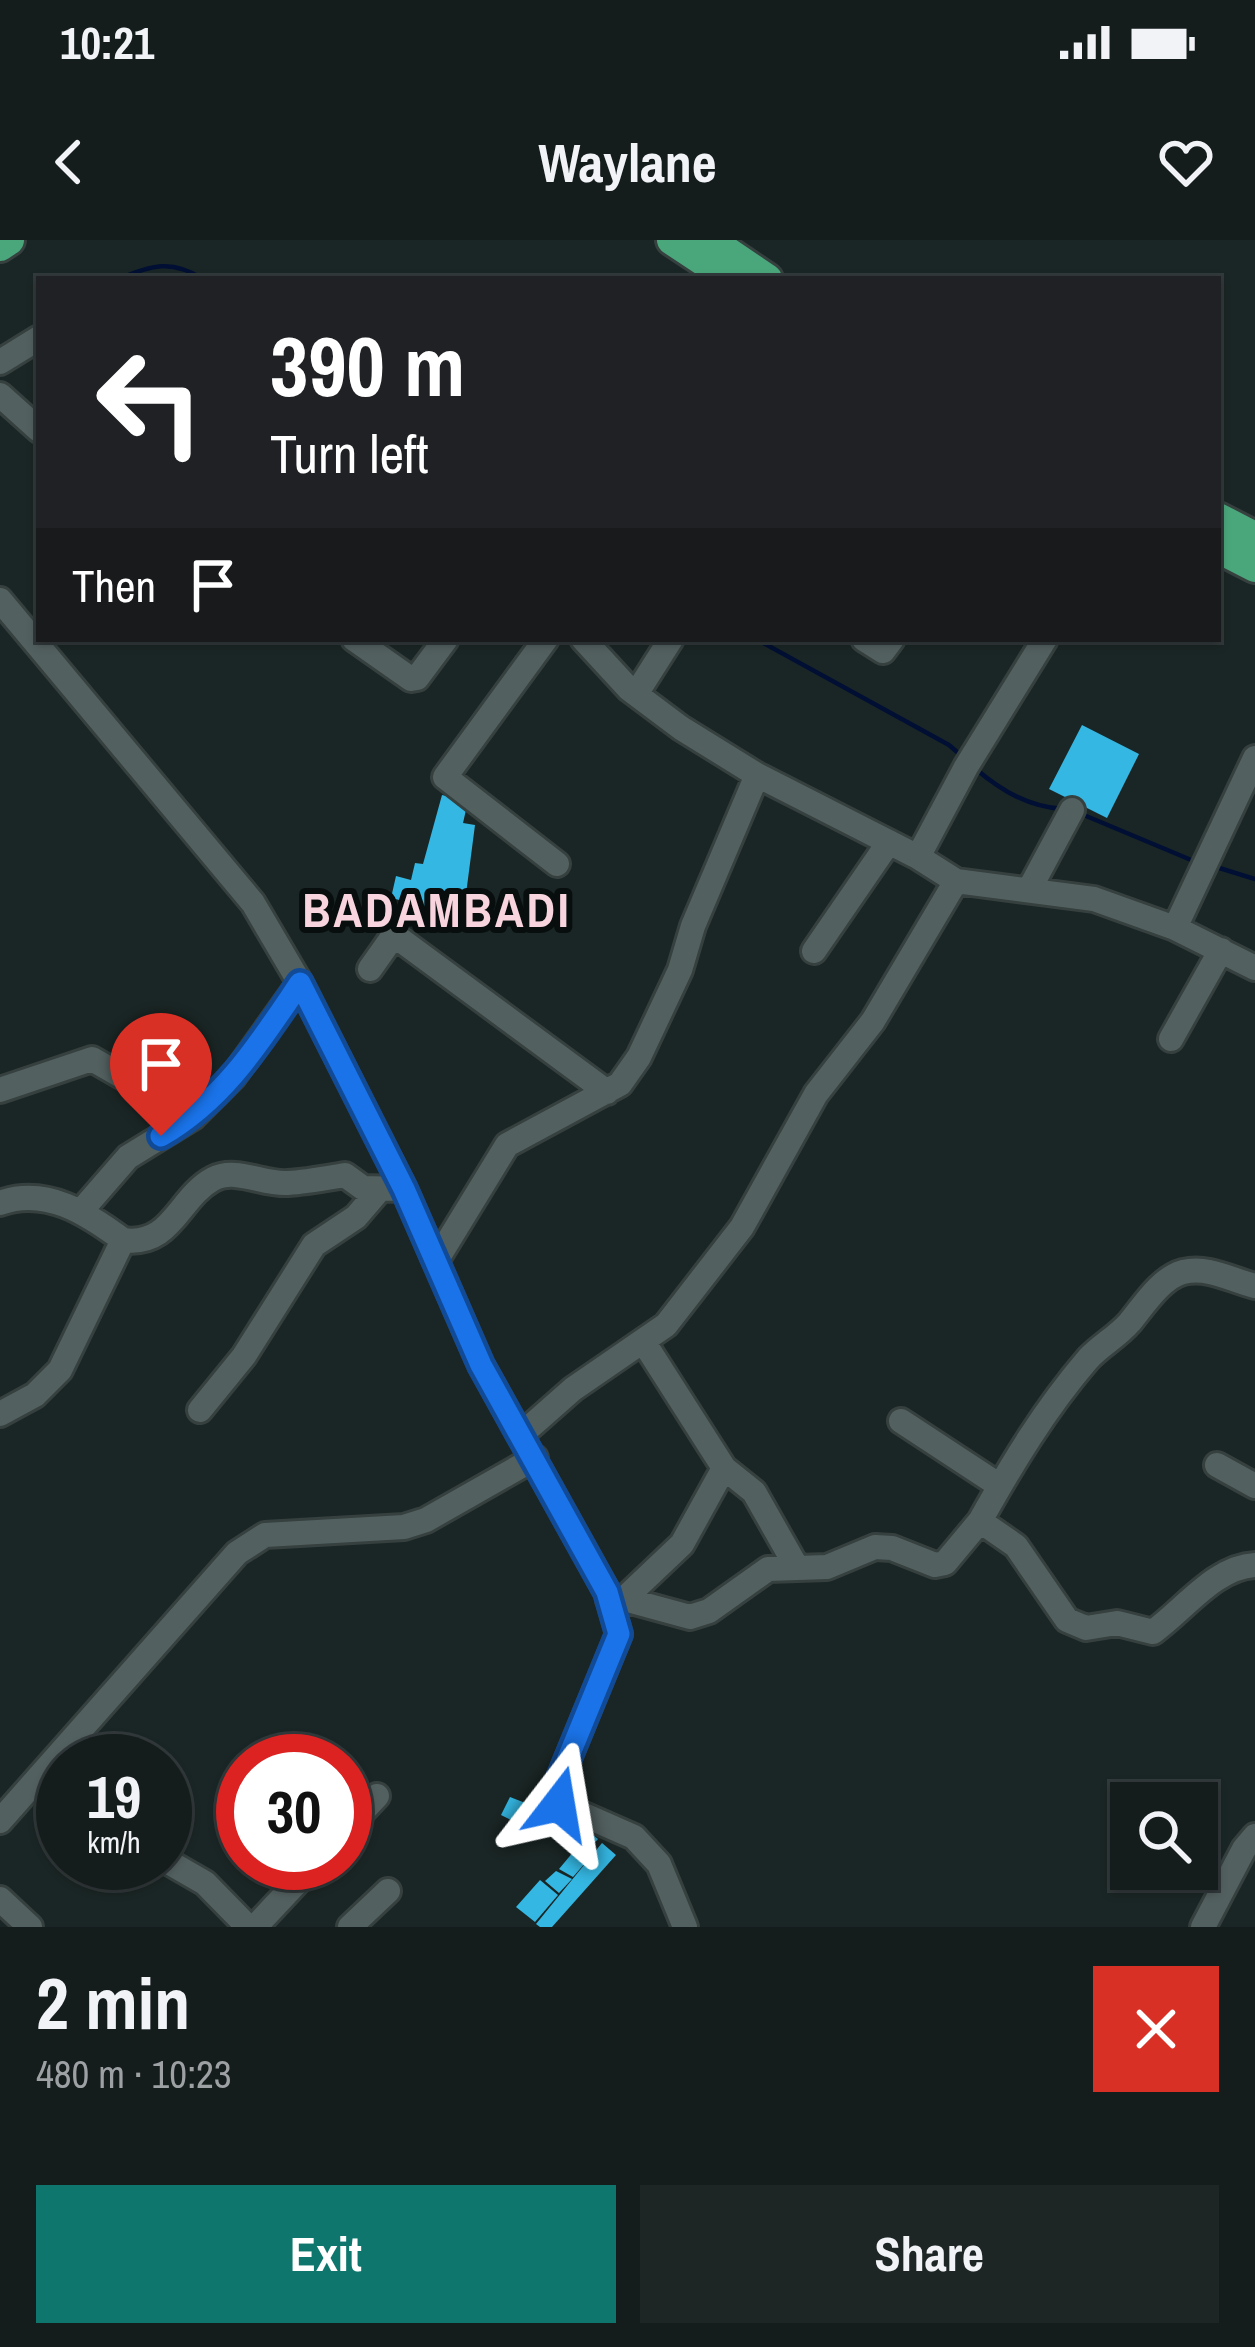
<!DOCTYPE html>
<meta charset="utf-8">
<style>
body{margin:0;font-family:"Archivo Narrow",sans-serif;background:#1d2525;color:#f1f3f6;height:100vh;display:flex;flex-direction:column;font-size:45px;white-space:nowrap}
*{box-sizing:border-box;margin:0}
p{font-size:39px;color:#9da1a3}
.icon{flex:none;width:66px;height:66px;fill:none;stroke:currentColor;stroke-width:2;stroke-linecap:round;stroke-linejoin:round}
.map{position:relative;height:1687px;overflow:hidden}
.side{display:flex;flex-direction:column;background:#141c1c;flex:1}
.side>*{flex:none}
.banner{position:absolute;left:36px;top:36px;width:1185px;height:366px;border-radius:0px;box-shadow:0 3px 9px #0004,0 0 0 3px #333a3b;background:#202124;color:#fff;overflow:hidden}
.tools{position:absolute;left:1110px;top:1542px;display:grid;gap:24px}
.tools a{display:grid;place-items:center;width:108px;height:108px;border-radius:0px;background:#141c1c;box-shadow:0 3px 9px #0004,0 0 0 3px #333a3b;font-size:60px}
.speed{position:absolute;left:36px;top:1494px;display:flex;gap:24px;font-size:60px;font-weight:700;text-align:center}
.speed>*{display:grid;place-content:center;width:156px;height:156px;border-radius:50%;background:#141c1c;box-shadow:0 3px 9px #0004,0 0 0 3px #333a3b;line-height:1}
.speed small{font-size:30px;font-weight:400}
.speed .limit{border:18px solid #d22;background:#fff;color:#111}
.pin{position:absolute;display:grid;place-items:center;width:102px;height:102px;color:#fff;margin:-123px -51px;border-radius:50% 50% 50% 0;rotate:-45deg;box-shadow:0 0 12px #0007}
.pin .icon{rotate:45deg}
.me{position:absolute;width:132px;margin:-66px;rotate:14deg;stroke-linejoin:round;filter:drop-shadow(0 0 9px #0008)}
.turn{display:flex;align-items:center;gap:42px;height:252px;padding:0 36px;font-size:54px}
.turn .icon{width:156px;height:156px;stroke-width:2.5}
.turn b{display:block;font-size:84px;line-height:102px}
.then{display:flex;align-items:center;height:114px;padding:0 36px;background:#0003;gap:24px;font-size:45px}
.round{display:grid;place-items:center;flex:none;width:126px;height:126px;border-radius:0px;background:#1d2525}
.head{display:flex;align-items:center;justify-content:space-between;height:204px;padding:0 36px}
h1{font-size:72px;font-weight:800;line-height:90px}
.primary-button{display:flex;gap:24px;margin-top:auto;padding:24px 36px}
.primary-button a{flex:1;height:138px;border-radius:0px;background:#0f766e;color:#fff;font-size:48px;font-weight:800;line-height:138px;text-align:center}
.primary-button a+a{background:#1d2525;color:#f1f3f6}
.status{display:flex;justify-content:space-between;align-items:center;height:84px;padding:0 60px;background:#141c1c;direction:ltr}
.status svg{height:33px;fill:currentColor}
header{display:flex;justify-content:space-between;align-items:center;height:156px;padding:0 36px;background:#141c1c;font-size:54px;font-weight:800}
.map>svg:first-child{display:block}
.lines{fill:none;stroke-linecap:round;stroke-linejoin:round}
.stream{stroke:#000f33;stroke-width:4.5}
.building{fill:#34b7e3}
.minor-casing{stroke:#35403f;stroke-width:30}
.major-casing{stroke:#35403f;stroke-width:36}
.minor{stroke:#52605f;stroke-width:24}
.major{stroke:#4aa67b;stroke-width:30}
.route-casing{stroke:#114b97;stroke-width:30}
.route{stroke:#1a73e8;stroke-width:21}
.labels{text-anchor:middle;dominant-baseline:central;stroke-width:12;stroke-linejoin:round;paint-order:stroke}
.district-label{font-size:48px;font-weight:bold;letter-spacing:3px;fill:#f8d5de;stroke:#080e0d}
</style>
<div class="status"><b>10:21</b><svg viewBox="0 0 49 12"><path d="M0 12V9h3v3zM5 12V6h3v6zM10 12V3h3v9zM15 12V0h3v12zM26 1h20v11H26zM47 4h2v5h-2z"/></svg></div>
<header><svg class="icon" aria-label="back" viewBox="0 0 24 24"><path d="M15 5l-7 7 7 7"/></svg>Waylane<svg class="icon" aria-label="heart" viewBox="0 0 24 24"><path d="M12 20l-8-8c-3-5 5-10 8-4 3-6 11-1 8 4z"/></svg></header>
<div class="map">
<svg width="1255" height="1687" viewBox="0 0 1255 1687">
<rect width="100%" height="100%" fill="#1a2625"/>
<g class="lines">
<path class="stream" d="M119,39C151,25 172,19 203,39
M20,96L39,83
M756,399L949,505L964,518
M977,530C1002,551 1029,567 1063,569
M1079,573L1196,622
M1213,626L1255,639"/>
</g>
<path class="building" d="M1082,485L1139,514L1107,578L1049,549Z
M442,555L468,561L463,583L475,585L466,654L473,656L468,676L391,658L396,636L411,640L415,623L423,624Z
M510,1557L551,1573L540,1595L501,1575Z
M568,1580L585,1595L588,1591L598,1599L586,1613L568,1599L563,1605L553,1597Z
M602,1603L616,1615L552,1687H540L536,1684Z
M574,1611L586,1622L573,1637L559,1629Z
M556,1631L572,1639L559,1653L545,1641Z
M540,1640L558,1655L535,1682L516,1667Z"/>
<g class="lines">
<g class="minor-casing">
<path id="minor" d="M0,122L39,98
M0,155L39,190
M0,360L253,663L300,743L404,949L481,1125L607,1352L619,1394L555,1550L559,1564L634,1597L659,1624L685,1687
M354,399L411,439L417,438L446,399
M546,399L445,537L557,624
M583,399L629,449L681,488L757,535L918,617L956,641L1094,659L1175,688L1255,728
M864,399L883,411L892,399
M636,454L671,399
M918,617L966,527L1045,399
M1029,650L1072,570
M1175,688L1255,518
M814,711L889,602
M370,729L394,695L607,852
M1171,799L1221,710
M0,850L92,819L193,877
M0,963C46,946 88,974 123,1000
M82,970L128,917L193,877L233,837L300,743
M436,1021L507,905L620,844L639,817L680,730L693,686L757,535
M643,1101L724,1228L754,1252L796,1326
M200,1170L244,1116L314,1005L356,977L380,949
M0,1174L35,1155L60,1130L123,1000C172,1007 178,958 213,939C236,927 264,945 288,943C307,942 327,938 345,935L363,948L404,949
M901,1181L1000,1246
M522,1194L573,1149L666,1085L742,987L816,854L873,781L956,641
M1217,1225L1255,1246
M980,1281C1012,1224 1045,1169 1088,1119C1101,1105 1117,1097 1130,1082C1144,1065 1161,1038 1183,1032C1209,1026 1231,1040 1255,1046
M624,1359L682,1304L724,1228
M609,1360L624,1359L690,1377L709,1371L768,1329L827,1327L875,1307L892,1308L935,1325L945,1323L980,1281L1016,1306L1067,1380L1086,1388L1117,1383L1153,1392C1185,1369 1215,1327 1255,1325
M0,1581L237,1313L265,1295L404,1287L426,1280L535,1218
M345,1590L377,1556
M165,1620L205,1643L248,1687
M0,1659L30,1687
M255,1687L315,1623
M350,1687L388,1651
M1203,1687L1244,1609L1255,1596"/>
</g>
<g class="major-casing">
<path id="major" d="M672,0L731,39
M714,3L767,39
M0,6L9,0
M1218,278L1255,297
M1218,308L1255,327"/>
</g>
<use href="#minor" class="minor"/>
<use href="#major" class="major"/>
</g>
<g class="lines">
<g class="route-casing">
<path id="route" d="M161,896C224,860 260,802 300,743L404,949L481,1125L607,1352L619,1394L555,1550L559,1564"/>
</g>
<use href="#route" class="route"/>
</g>
<g class="labels">
<g class="district-label">
<text x="437" y="669">BADAMBADI</text>
</g>
</g>
</svg>
<div class="tools">
<a><svg class="icon" aria-label="search" viewBox="0 0 24 24"><circle cx="10" cy="10" r="6"/><path d="M15 15l6 6"/></svg></a>
</div>
<div class="speed"><div>19<small>km/h</small></div><div class="limit">30</div></div>
<div class="pin" style="left:161px;top:896px;background:#d93025"><svg class="icon" aria-label="arrive" viewBox="0 0 24 24"><path d="M6 21V4h12l-3 4 3 4H6"/></svg></div>
<svg class="me" style="left:559px;top:1564px" viewBox="-20 -20 40 40"><path d="M0-17L14 15 0 8-14 15z" fill="#1a73e8" stroke="#fff" stroke-width="4"/></svg>
<div class="banner">
<div class="turn"><svg class="icon" aria-label="left" viewBox="0 0 24 24"><path d="M17 20v-9H6M10 6l-5 5 5 5"/></svg><div><b>390 m</b>Turn left</div></div>
<div class="then">Then<svg class="icon" aria-label="arrive" viewBox="0 0 24 24"><path d="M6 21V4h12l-3 4 3 4H6"/></svg></div>
</div>
</div>
<section class="side">
<div class="head"><div><h1>2 min</h1><p>480 m · 10:23</p></div><a class="round" style="background:#d93025;color:#fff"><svg class="icon" aria-label="close" viewBox="0 0 24 24"><path d="M6 6l12 12M18 6L6 18"/></svg></a></div>
<div class="primary-button"><a>Exit</a><a>Share</a></div>
</section>
